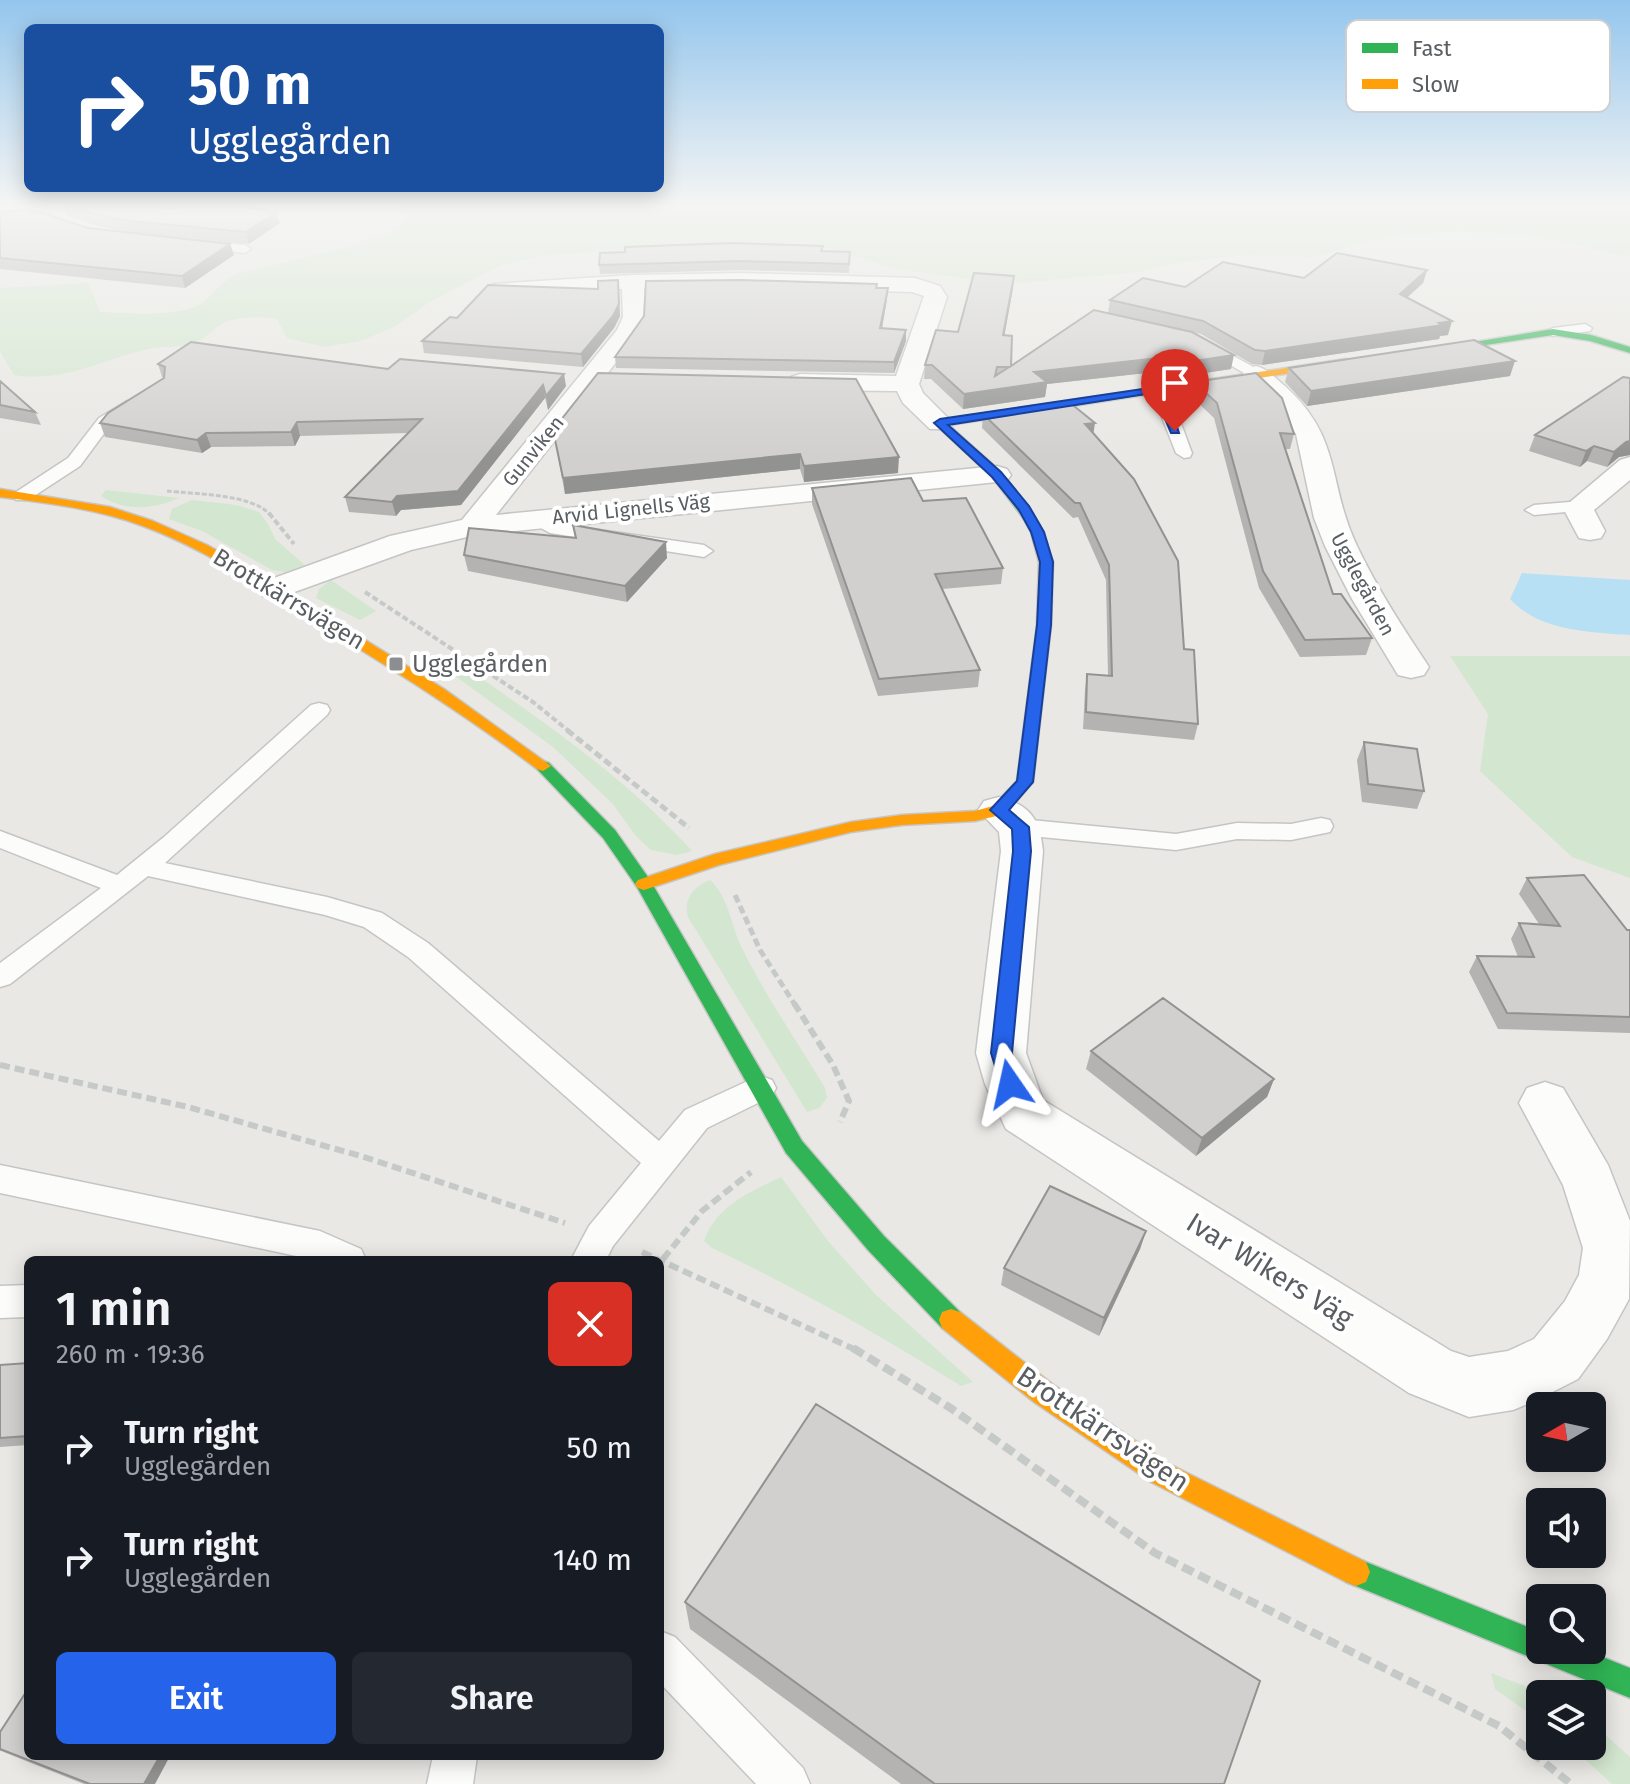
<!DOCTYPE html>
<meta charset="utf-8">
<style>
body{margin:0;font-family:"Fira Sans",sans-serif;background:#242831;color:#f1f3f6;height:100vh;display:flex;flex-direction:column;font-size:30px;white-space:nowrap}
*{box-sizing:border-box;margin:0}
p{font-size:26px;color:#9ea1a6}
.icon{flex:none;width:44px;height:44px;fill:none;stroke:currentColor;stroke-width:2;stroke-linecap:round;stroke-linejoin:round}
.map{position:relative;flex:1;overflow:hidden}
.side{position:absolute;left:24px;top:1256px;width:640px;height:504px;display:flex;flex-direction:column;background:#171b24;border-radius:12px;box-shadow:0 4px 20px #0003}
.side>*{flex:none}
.hud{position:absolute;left:24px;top:24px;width:640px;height:168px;border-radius:12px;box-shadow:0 4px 20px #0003;background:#1a4fa0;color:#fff;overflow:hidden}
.needle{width:52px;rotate:261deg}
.fabs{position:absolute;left:1526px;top:1392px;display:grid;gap:16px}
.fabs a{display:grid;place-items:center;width:80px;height:80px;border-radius:12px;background:#171b24;box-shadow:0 4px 20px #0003;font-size:40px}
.pin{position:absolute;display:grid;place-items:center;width:68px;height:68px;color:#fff;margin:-82px -34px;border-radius:50% 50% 50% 0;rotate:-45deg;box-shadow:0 0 8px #0007}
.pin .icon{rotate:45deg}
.me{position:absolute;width:88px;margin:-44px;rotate:349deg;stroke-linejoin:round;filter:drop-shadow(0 0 6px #0008)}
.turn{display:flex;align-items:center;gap:28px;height:168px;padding:0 32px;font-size:36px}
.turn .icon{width:104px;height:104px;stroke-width:2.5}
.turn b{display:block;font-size:56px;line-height:68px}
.round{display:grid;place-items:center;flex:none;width:84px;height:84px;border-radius:12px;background:#242831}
.headline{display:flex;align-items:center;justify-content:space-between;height:136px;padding:0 32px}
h1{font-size:48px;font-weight:600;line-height:60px}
.primary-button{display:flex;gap:16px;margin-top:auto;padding:16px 32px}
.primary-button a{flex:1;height:92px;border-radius:12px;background:#2563eb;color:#fff;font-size:32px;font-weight:600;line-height:92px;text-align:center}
.primary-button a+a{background:#242831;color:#f1f3f6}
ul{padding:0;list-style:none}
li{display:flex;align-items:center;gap:24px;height:112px;padding:0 32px}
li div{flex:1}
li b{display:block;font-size:30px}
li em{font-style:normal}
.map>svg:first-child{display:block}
.green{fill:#d3e6cf}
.water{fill:#b7e0f5}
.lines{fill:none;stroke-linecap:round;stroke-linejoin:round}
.lane-casing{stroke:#c5c5c5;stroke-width:3}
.street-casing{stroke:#c5c5c5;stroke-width:3}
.fast-casing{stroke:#c6c6c6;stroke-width:3}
.slow-casing{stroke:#c6c6c6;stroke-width:3}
.path-far4{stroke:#c5c9c7;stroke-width:3;stroke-dasharray:5 2;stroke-linecap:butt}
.path-far3{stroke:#c5c9c7;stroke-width:4;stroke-dasharray:6 3;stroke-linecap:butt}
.path-far2{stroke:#c5c9c7;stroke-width:5;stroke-dasharray:8 4;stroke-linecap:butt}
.path-far1{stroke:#c5c9c7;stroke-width:6;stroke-dasharray:10 5;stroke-linecap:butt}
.path{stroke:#c5c9c7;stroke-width:8;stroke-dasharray:12 6;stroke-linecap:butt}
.lane{fill:#fcfcfb;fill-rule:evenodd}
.street{fill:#fcfcfb;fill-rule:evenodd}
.fast{fill:#30b455;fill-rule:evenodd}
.slow{fill:#ff9f0a;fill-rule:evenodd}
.wall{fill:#b4b3b1}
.shaded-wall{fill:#929290}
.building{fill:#d1d0ce;stroke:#929290;stroke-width:2;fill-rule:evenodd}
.route{fill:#2563eb;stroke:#184099;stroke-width:2}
.poi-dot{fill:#8c8e90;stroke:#fff;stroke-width:3}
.labels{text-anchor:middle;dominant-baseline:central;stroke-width:8;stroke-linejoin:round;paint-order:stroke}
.far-street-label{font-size:20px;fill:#5a5e62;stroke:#fff}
.street-label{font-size:24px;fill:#5a5e62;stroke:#fff}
.poi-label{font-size:24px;fill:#5a5e62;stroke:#fff;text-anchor:start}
.near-street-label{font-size:28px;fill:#5a5e62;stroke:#fff}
.key{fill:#fff;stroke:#cecfd0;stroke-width:2}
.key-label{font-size:22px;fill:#5a5e62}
</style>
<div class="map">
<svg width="1630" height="1784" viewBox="0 0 1630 1784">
<rect width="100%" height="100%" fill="#e9e8e4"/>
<path class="green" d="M395,205H1630V257L1540,237L1457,231L1374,239L1316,257L1247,255L1182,262L1131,273L1018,283L959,278L893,268L820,246L654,248L548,255L504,264L431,301L396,326L360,341L324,347L287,338L277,319C262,317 235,316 222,324C211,330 204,341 191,344C179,348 165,346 153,348C103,358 69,383 14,375L0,351V288L89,283L100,312C128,313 170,317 197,306C211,300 219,282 236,274L354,246L398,229L405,215Z
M106,490L179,498C154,509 125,512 101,496Z
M192,500L236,505L259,512L268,524L275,539L307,567L285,572L272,570L202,531L169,519L172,509Z
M331,580L376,611L360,620L316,598L319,589Z
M1450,656H1630V878L1572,857L1480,771L1488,714Z
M466,668C545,722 628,780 692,851L677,855L651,850L636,836L612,803L553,747L454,675Z
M710,880C729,897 731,926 742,948C766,997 797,1041 825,1088L827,1098L819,1108L807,1112L688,917C683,899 694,886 710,880Z
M781,1177L828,1241L876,1295L973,1382L961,1386C880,1335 799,1289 712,1248L704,1241C715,1207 751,1191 781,1177Z
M1491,1673L1545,1694H1540V1721L1495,1689Z
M1592,1723L1630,1757V1784H1612L1570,1746H1592Z"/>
<path class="water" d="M1522,573L1630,580V635C1589,632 1539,631 1510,599Z"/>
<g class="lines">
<g class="lane-casing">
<path id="lane" d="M14,205H30L66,222L56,224Z
M197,240L245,245L251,249L245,253L193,247V241Z
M1585,324L1592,328L1590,331L1553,336L1546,332L1553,328Z
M1204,340L1261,371L1263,374L1261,377H1251L1199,347V341Z
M1149,386C1175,396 1183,430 1192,453L1190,457L1184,458L1176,453L1159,410L1141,391Z
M127,401L132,403V409L111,424L80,466L28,500H16L13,496L16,492L68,458L99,418Z
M1581,501L1587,502L1590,506L1587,510L1534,515L1525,510L1534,505Z
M548,512L554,513L558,524L704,545L713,551L704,557L550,533L541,528L539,517Z
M319,703L327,705L330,710L327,715L165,863L327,897L382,913L428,943L659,1141L685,1110L750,1080L761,1076L772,1080L776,1088L772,1096L707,1128L613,1246L606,1260H571L589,1226L641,1163L408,957L364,927L325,915L148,876L10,984L0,987V963L101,888L0,848V831L117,875L164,837L311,705Z
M1321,818L1330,820L1333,826L1330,832L1291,840L1237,839L1176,850L1020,835L1011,833L1008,827L1011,821L1020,819L1176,834L1237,823L1291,824Z
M0,1165L320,1231L361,1249L366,1260H315L0,1193Z
M28,1285V1317L0,1318V1286Z
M660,1631L675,1637L803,1768L810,1784H756L660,1683Z
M433,1756H477L473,1784H427Z"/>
</g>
<g class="street-casing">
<path id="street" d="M741,273L915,278L940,286L947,297L919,384L923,393L953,423L950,429H930L903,403L897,391L800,390L791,387L787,382L791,377L800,374L896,376L924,296L912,292L741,287L644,288L647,317L640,332L496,515L997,466L1007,469L1011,475L1007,481L476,535L411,550L275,599L263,596L259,589L263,582L390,536L462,520L617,330L623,317L622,289L501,296L490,289L493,284L633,275Z
M1256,366C1268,369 1276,379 1286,387C1343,439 1327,483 1357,546C1377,588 1403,628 1429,667L1424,675L1411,678L1398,675L1352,599L1325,546L1314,518L1296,434L1281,411L1243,374L1247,369Z
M1630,457V480L1594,510L1605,531L1601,538L1590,540L1579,538L1563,508L1620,460Z
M999,797C1031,805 1040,820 1043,851L1026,1053L1043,1100L1451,1351L1469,1357L1508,1351L1534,1339L1565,1301L1579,1275L1583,1248L1563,1185L1519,1103L1527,1088L1545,1082L1563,1088L1608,1165L1630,1221L1629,1299L1607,1339L1578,1379L1535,1401L1513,1410L1469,1417L1409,1393L1006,1129L985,1084L976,1053L1001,851L999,832L978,810L984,801Z"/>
</g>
<g class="fast-casing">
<path id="fast" d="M1553,329L1591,335L1630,347V353L1590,341L1553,335L1418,355L1413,352Z
M1186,383L1191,386L1190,388L949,425L1001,472L1034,516L1028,520L1024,519L993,478L934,423L940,420Z
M543,761L549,763L615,830L650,880L802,1141L884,1236L960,1312L963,1320L960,1328L951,1331L942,1328L868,1250L786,1153L637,887L603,838L537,769L535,766L537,763Z
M1356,1558L1540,1632V1650H1585L1630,1668V1698L1346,1582L1342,1572L1346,1562Z"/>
</g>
<g class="slow-casing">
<path id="slow" d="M1346,359L1350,360V364L1186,389L1181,386L1186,383Z
M0,489L110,507L153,521L207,545L259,574L444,689L551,766L543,771L537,769C469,717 397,672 324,627C266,590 208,550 143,526C97,509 49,503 0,497Z
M1028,512L1032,513L1043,532L1053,562L1051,625L1033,782L1005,814L975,821L902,825L851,832L719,865L644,890L638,888L635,884L638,880L715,854L851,822L902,815L975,811L993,806L1017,781L1037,625L1039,562L1031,532L1022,516Z
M951,1309L960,1312L1052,1384L1169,1464L1366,1562L1370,1572L1366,1582L1356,1586L1346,1582L1151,1482L1034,1402L942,1328L939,1320L942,1312Z"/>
</g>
<path class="path-far4" d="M167,491C193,494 254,494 270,515"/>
<path class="path-far3" d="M269,513L294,544
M365,592L533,702L570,732"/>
<path class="path-far2" d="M567,730L689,828
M735,895L760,950L795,1005"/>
<path class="path-far1" d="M794,1003L833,1065L849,1101L840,1122
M0,1065L188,1107L364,1157L565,1223
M642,1252L856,1350
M663,1259L702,1211L751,1172"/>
<path class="path" d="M853,1348L952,1409L1155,1553L1499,1726L1571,1784"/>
<use href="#lane" class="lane"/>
<use href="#street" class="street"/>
<use href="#fast" class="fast"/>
<use href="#slow" class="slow"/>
</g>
<path class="wall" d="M64,205H149L280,223L249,244L134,233L98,226L68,216Z
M0,213L88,228L230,244L234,255L185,288L0,269Z
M823,246V251L850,252L849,273L741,270L600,274L599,265Z
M1427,270L1423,283L1407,298L1448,335L1440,336L1439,339L1262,365L1252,364L1201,334L1108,313L1110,300L1185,287Z
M876,288L887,299L882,329L906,330V341L894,373L616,368L615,357Z
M1013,288L1004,335L1011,366L1094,310L1231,369L1172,378L1164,371L1047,384L1045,397L963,409L931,379H924L925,365L958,332Z
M598,289L619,292L620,316L614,328L583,367L424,353L422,341L457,318Z
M158,364L388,369L566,386L548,410L545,398L461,505L401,510L396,516L349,512L345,497L408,433L300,436L295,446L211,447L202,453L105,437L100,423L164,378L162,377Z
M1289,368L1510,376L1307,406L1285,382Z
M598,373L898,473L804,482L800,469L565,494L553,430Z
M1630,378V455L1619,457L1607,467L1587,461L1580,467L1529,451L1535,435Z
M0,381L35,412L41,425L0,418Z
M1194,382L1294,434L1290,449H1285L1333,594L1372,638L1366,655L1300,657L1259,588L1214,418L1191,396Z
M983,414L1093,433L1184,649L1198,724L1194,740L1083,729L1085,690L1087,674L1108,676L1106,580L1078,517L1073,518L982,428Z
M812,488L1003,568L1001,584L942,589L980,670L978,687L878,696L812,504Z
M573,525L667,558L627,602L468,571L464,555L575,538Z
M1364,742L1424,791L1417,809L1362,802L1357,760Z
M1527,878L1627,930H1630V1033L1498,1029L1469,972L1477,956L1518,957L1511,939L1519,923L1539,924L1519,894Z
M1091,1051L1274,1079L1267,1097L1196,1156L1086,1069Z
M1146,1231L1140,1249L1099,1336L1001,1285L1004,1268Z
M28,1363V1445L0,1447V1365Z
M685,1602L1224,1784H901L690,1629Z
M0,1732L155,1784H84L1,1751H0Z"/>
<path class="shaded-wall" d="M276,212L280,223L249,244L246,232Z
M230,244L234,255L185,288L182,276Z
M1427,270L1423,283L1396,307L1400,294Z
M1014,276L1013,288L1002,349L1003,335Z
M618,280L620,316L614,328L583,367L581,354Z
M888,288L887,299L880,339V328Z
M1452,321L1448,335L1440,336L1439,339L1262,365L1265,351Z
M906,330V341L894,373V362Z
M1234,355L1231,369L1172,378L1175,364Z
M1167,357L1164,371L1047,384L1045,397L963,409L964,394L1034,372Z
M1515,361L1510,376L1307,406L1311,391Z
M564,374L566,386L548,410L546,396Z
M543,385L545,398L461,505L401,510L396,516L392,502L397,496Z
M297,422L300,436L295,446L291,432Z
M1095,423L1093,436L1085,424Z
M206,433L211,447L202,453L197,440Z
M1630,441V455L1619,457L1607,467L1614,452L1626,442Z
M1594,446L1587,461L1580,467L1586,451Z
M800,454V469L565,494L563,478Z
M899,457L898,473L804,482V466Z
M666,542L667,558L627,602L625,586Z
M1274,1079L1267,1097L1196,1156L1202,1138Z
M1146,1231L1140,1249L1099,1336L1104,1318Z
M160,1756H170L155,1784H144Z"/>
<path class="building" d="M66,205H149L174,209L184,205H232L276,212L246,232L130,221L94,214Z
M29,209L88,228L230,244L182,276L0,258V213Z
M733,243L823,246L821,251L850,252L849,264L741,261L599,265L600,253L625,252V247Z
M1337,253L1427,270L1400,294L1452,321L1439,323L1443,325L1265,351L1255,350L1203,321L1110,300L1143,278L1185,287L1223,262L1304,278Z
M974,273L1014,276L1003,335L1012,336L1011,366L1094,310L1192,332L1234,355L1175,364L1167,357L1034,372L1047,382L964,394L932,365H925L936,330L958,332ZM997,367H1009L995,376Z
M618,280L619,304L613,316L581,354L422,341L450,317L457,318L488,285L598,289V281Z
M741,280L877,284L876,288H888L880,328L906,330L894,362L615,357L644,316L646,281Z
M1474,340L1515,361L1311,391L1289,368Z
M191,342L388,369L400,359L564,374L546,396L543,385L458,491L397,496L392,502L345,497L422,419L297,422L291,432L206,433L197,440L100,423L108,413L164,378L165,367L158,364Z
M598,373L856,379L899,457L804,466L800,454L563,478L553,430Z
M1256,373L1282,398L1294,434L1280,433L1333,594H1341L1372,638L1305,640L1263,571L1217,403L1194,382Z
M1623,377L1630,378V441L1626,442L1614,452L1594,446L1586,451L1535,435Z
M0,381L35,412L0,405Z
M1069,402L1095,423L1085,424L1134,479L1178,561L1184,649L1194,650L1198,724L1086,712L1087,674L1112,676L1109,565L1080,503H1075L983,414Z
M911,478L923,501L966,498L1003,568L935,574L980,670L879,679L812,488Z
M573,525L666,542L625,586L464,555L469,528L576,538Z
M1364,742L1417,749L1424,791L1368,784Z
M1584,875L1627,930H1630V1017L1507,1013L1477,956L1534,957L1519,923L1560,926L1527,878Z
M1163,998L1274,1079L1202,1138L1091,1051Z
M1050,1186L1146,1231L1104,1318L1004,1268Z
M28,1363V1436L0,1438V1365Z
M816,1404L1260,1681L1224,1784H935L685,1602Z
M28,1689V1756H160L144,1784H90L0,1749V1732Z"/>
<linearGradient id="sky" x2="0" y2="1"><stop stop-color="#94c6ed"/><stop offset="0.45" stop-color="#f5f5f3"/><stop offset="1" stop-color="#f5f5f3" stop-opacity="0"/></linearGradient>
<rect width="1630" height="455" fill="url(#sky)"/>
<path class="route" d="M1149,388L1171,408L1179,433H1171L1161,409L1146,394L948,425L1001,472L1029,506L1044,532L1053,562L1051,625L1033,782L1009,810L1029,827L1031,851L1012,1053L1020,1084L1017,1089L1010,1092L1002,1089L991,1053L1013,851L1012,829L990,810L1017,781L1037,625L1040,562L1031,532L1019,510L992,477L934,423L940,419Z"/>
<rect class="poi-dot" x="388" y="656" width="16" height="16" rx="4"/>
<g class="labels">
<g class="far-street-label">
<text transform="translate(533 451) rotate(-51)">Gunviken</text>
<text transform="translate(631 509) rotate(-6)">Arvid Lignells Väg</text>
<text transform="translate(1363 584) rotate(62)">Ugglegården</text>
</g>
<g class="street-label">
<text transform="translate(289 599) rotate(31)">Brottkärrsvägen</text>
</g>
<g class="poi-label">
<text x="412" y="664">Ugglegården</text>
</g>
<g class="near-street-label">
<text transform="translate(1270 1270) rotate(32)">Ivar Wikers Väg</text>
<text transform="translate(1103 1429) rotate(34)">Brottkärrsvägen</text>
</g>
</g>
<rect x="1346" y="20" width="264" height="92" rx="12" class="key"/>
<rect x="1362" y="43" width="36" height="10" fill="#30b455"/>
<rect x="1362" y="79" width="36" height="10" fill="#ff9f0a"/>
<g class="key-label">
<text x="1412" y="56">Fast</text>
<text x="1412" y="92">Slow</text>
</g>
</svg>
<div class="fabs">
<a><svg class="needle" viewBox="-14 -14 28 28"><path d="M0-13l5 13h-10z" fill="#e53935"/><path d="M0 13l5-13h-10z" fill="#9ea1a6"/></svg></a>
<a><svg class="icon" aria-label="sound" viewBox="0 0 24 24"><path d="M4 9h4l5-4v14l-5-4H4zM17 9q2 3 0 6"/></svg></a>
<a><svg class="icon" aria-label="search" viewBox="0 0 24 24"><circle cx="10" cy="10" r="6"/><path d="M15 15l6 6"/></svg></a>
<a><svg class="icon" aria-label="layers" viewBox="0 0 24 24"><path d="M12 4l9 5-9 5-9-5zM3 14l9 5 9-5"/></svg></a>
</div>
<div class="pin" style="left:1175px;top:431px;background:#d93025"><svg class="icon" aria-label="arrive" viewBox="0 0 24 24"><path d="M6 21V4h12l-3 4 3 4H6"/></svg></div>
<svg class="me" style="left:1010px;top:1084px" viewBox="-20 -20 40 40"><path d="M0-17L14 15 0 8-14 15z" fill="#2563eb" stroke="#fff" stroke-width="4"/></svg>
<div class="hud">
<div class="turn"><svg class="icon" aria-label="right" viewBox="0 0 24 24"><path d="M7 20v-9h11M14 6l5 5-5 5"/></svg><div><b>50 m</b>Ugglegården</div></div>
</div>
<section class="side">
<div class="headline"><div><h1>1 min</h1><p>260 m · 19:36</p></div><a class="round" style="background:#d93025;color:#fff"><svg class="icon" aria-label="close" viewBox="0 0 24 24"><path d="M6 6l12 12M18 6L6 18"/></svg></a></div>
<ul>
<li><svg class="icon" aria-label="right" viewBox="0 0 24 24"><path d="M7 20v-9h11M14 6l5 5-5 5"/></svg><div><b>Turn right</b><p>Ugglegården</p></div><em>50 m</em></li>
<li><svg class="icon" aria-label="right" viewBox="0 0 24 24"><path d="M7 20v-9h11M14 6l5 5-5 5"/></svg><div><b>Turn right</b><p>Ugglegården</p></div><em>140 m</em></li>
</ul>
<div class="primary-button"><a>Exit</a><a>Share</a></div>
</section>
</div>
